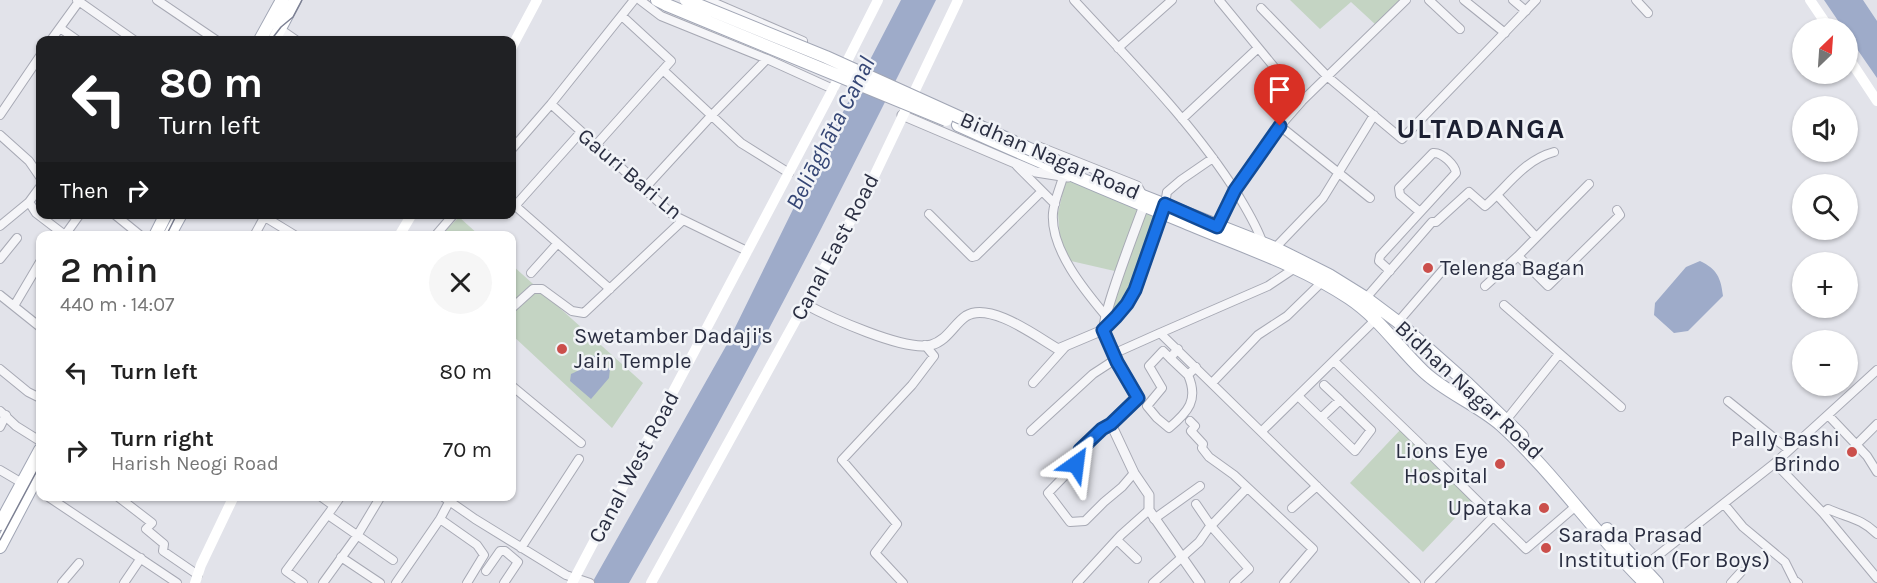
<!DOCTYPE html>
<meta charset="utf-8">
<style>
body{margin:0;font-family:Karla,sans-serif;background:#f6f6f6;color:#222;height:100vh;display:flex;flex-direction:column;font-size:22px;white-space:nowrap}
*{box-sizing:border-box;margin:0}
p{font-size:20px;color:#767676}
.icon{flex:none;width:33px;height:33px;fill:none;stroke:currentColor;stroke-width:2;stroke-linecap:round;stroke-linejoin:round}
.map{position:relative;flex:1;overflow:hidden}
.panel{position:absolute;left:36px;top:231px;width:480px;height:270px;display:flex;flex-direction:column;background:#fff;border-radius:12px;box-shadow:0 2px 4px #0004}
.panel>*{flex:none}
.hud{position:absolute;left:36px;top:36px;width:480px;height:183px;border-radius:12px;box-shadow:0 2px 4px #0004;background:#202124;color:#fff;overflow:hidden}
.needle{width:39px;rotate:25deg}
.buttons{position:absolute;left:1792px;top:18px;display:grid;gap:12px}
.buttons a{display:grid;place-items:center;width:66px;height:66px;border-radius:50%;background:#fff;box-shadow:0 2px 4px #0004;font-size:30px}
.pin{position:absolute;display:grid;place-items:center;width:51px;height:51px;color:#fff;margin:-62px -26px;border-radius:50% 50% 50% 0;rotate:-45deg;box-shadow:0 0 6px #0007}
.pin .icon{rotate:45deg}
.me{position:absolute;width:66px;margin:-33px;rotate:31deg;stroke-linejoin:round;filter:drop-shadow(0 0 4px #0008)}
.turn{display:flex;align-items:center;gap:21px;height:126px;padding:0 24px;font-size:27px}
.turn .icon{width:78px;height:78px;stroke-width:2.5}
.turn b{display:block;font-size:42px;line-height:51px}
.then{display:flex;align-items:center;height:57px;padding:0 24px;background:#0003;gap:12px;font-size:22px}
.round{display:grid;place-items:center;flex:none;width:63px;height:63px;border-radius:32px;background:#f6f6f6}
.summary{display:flex;align-items:center;justify-content:space-between;height:102px;padding:0 24px}
h1{font-size:36px;font-weight:600;line-height:45px}
ul{padding:0;list-style:none}
li{display:flex;align-items:center;gap:18px;height:78px;padding:0 24px}
li div{flex:1}
li b{display:block;font-size:22px}
li em{font-style:normal}
.map>svg:first-child{display:block}
.green{fill:#c4d4c3}
.water{fill:#9eabc9}
.lines{fill:none;stroke-linecap:round;stroke-linejoin:round}
.minor-casing{stroke:#a7a9b4;stroke-width:10}
.tertiary-casing{stroke:#a7a9b4;stroke-width:11}
.primary-casing{stroke:#a1a6b5;stroke-width:14}
.minor{stroke:#f5f5f8;stroke-width:8}
.tertiary{stroke:#f5f5f8;stroke-width:9}
.secondary{stroke:#fff;stroke-width:10}
.primary{stroke:#fff;stroke-width:12}
.tram{stroke:#7c8093;stroke-width:1.5}
.primary-bridge-casing{stroke:#a1a6b5;stroke-width:14;stroke-linecap:butt}
.primary-bridge{stroke:#fff;stroke-width:12}
.route-casing{stroke:#114b97;stroke-width:15}
.route{stroke:#1a73e8;stroke-width:10}
.poi-dot{fill:#cb4f4b;stroke:#f1f3f7;stroke-width:2}
.labels{text-anchor:middle;dominant-baseline:central;stroke-width:5;stroke-linejoin:round;paint-order:stroke}
.street-label{font-size:22px;fill:#2a2e41;stroke:#f1f3f7}
.poi-label{font-size:22px;fill:#2a2e41;stroke:#f1f3f7;text-anchor:start}
.water-label{font-size:24px;font-style:italic;fill:#354675;stroke:#f1f3f7}
.district-label{font-size:28px;font-weight:bold;letter-spacing:1.5px;fill:#1c2032;stroke:#f1f3f7}
</style>
<div class="map">
<svg width="1877" height="583" viewBox="0 0 1877 583">
<rect width="100%" height="100%" fill="#e2e3ea"/>
<path class="green" d="M1290,0H1402L1376,25L1351,2L1320,29Z
M1066,179L1142,206L1119,272L1071,261L1060,239L1058,213Z
M1147,207L1160,212L1126,300L1107,324Z
M459,217L479,235H441Z
M512,265L643,383L612,428L512,335Z
M1402,428L1474,498L1423,552L1350,483Z"/>
<path class="water" d="M901,0H936C898,76 860,152 822,227C760,348 696,466 629,583H592L726,346L801,193Z
M1824,0H1863L1877,21V78L1848,36V28H1843Z
M1700,261C1717,269 1721,278 1723,296L1688,331L1674,333L1654,315L1655,303L1686,267Z
M587,355L595,356L610,369L609,378L591,399L570,381L571,374C581,370 584,366 587,355Z"/>
<g class="lines">
<g class="minor-casing">
<path id="minor" d="M77,0L134,40
M157,0L216,40
M640,0L661,16L767,59L833,89
M708,0L803,41
M1074,0C1131,62 1193,123 1238,195C1247,210 1257,226 1263,244
M1219,0L1302,101
M1429,0L1460,29
M1464,0L1505,33
M1513,0L1526,11
M1636,0L1648,13
M1261,8L1328,77L1402,139L1536,0
M60,28L77,40
M280,29L296,40
M51,40L80,0
M1118,48L1172,0
M663,70L741,143L789,173
M551,104L673,215L747,251
M0,115L40,56
M1182,119L1258,48
M1280,126L1370,198
M0,135L29,161L40,177
M596,145L671,61L622,16
M512,149L551,104L634,0
M1017,166L1055,204
M1063,177C1060,188 1054,201 1053,213C1050,249 1085,291 1106,316
M40,187L29,202L36,213L66,236
M644,189L711,116L767,59
M1497,195L1536,237
M512,203L610,289
M1165,204L1167,192L1181,180L1213,158
M515,206L581,132
M114,214L141,236
M260,214L296,236
M929,214L972,257L976,256L1042,191
M0,226L29,202
M1217,227L1235,190L1280,126L1302,101L1406,0
M65,235L80,214
M254,236L266,214
M435,236L454,214
M1275,248L1323,198L1374,115
M1518,256L1589,184
M0,259L17,238
M1390,271L1379,261L1380,256L1456,173C1455,165 1442,152 1433,153L1399,188L1400,195L1420,212
M531,273L557,244
M1485,286L1518,256L1548,286L1620,215L1617,210
M0,295L40,327
M1366,298L1432,222H1436L1469,192L1485,206C1508,186 1524,160 1554,152
M1504,305L1621,407
M14,306L40,262
M512,308L533,289H542L572,311L584,313L683,220
M1398,322L1448,264
M1160,333L1268,286L1295,268
M1178,349L1170,358L1163,351L1149,366L1162,388L1147,406L1157,418L1169,428C1188,412 1199,400 1188,375L1196,367
M1113,354L1160,333L1416,583
M1170,358L1188,375
M1334,361L1418,442L1526,549L1576,506
M0,369L28,392L40,398
M1033,383L1066,346
M1212,383L1258,335L1287,316L1323,281
M1324,385L1340,400
M512,386L581,443
M1298,396L1355,451L1371,430L1340,400L1321,418
M1728,401L1789,450
M0,411L16,426L40,441
M1828,415L1867,456L1877,472
M1507,419L1559,354
M1190,421L1195,426L1191,431L1203,444L1202,448L1209,457L1234,475L1313,549L1284,583
M1111,424L1102,429L1080,450L1076,464L1048,493L1070,522L1085,521L1104,502L1122,487L1134,473
M0,427L6,415
M1031,431L1093,374L1116,359
M1262,431L1371,324L1377,316
M1856,445L1877,424
M1775,463L1823,513L1877,578
M0,470L22,483
M47,496L177,583
M117,496L152,523L146,529L164,544L163,551L198,575
M442,496L475,519L566,575L590,583
M1196,504L1211,526L1249,569L1234,583
M1724,504L1743,527L1785,562L1794,580L1798,583
M334,506L341,496
M1292,508L1317,486
M1823,513L1828,509C1848,518 1861,518 1877,534
M328,515L393,560
M440,519L477,545L484,555L467,583
M1154,519L1200,486
M1117,540L1137,559
M521,548L579,459
M341,557L380,583
M1642,568L1775,463L1877,370
M486,571L500,551H505L518,562L504,583
M62,583L79,563
M124,583L141,558
M303,583L286,571L334,506L320,496
M323,583L357,536L381,496
M396,583L440,519L449,502
M903,583L875,553L897,524L842,460L912,385L934,356L925,345
M1077,583L1121,535L1149,510
M1153,583L1199,542L1208,529L1247,488
M1429,583L1494,516
M1731,583L1741,572"/>
</g>
<g class="tertiary-casing">
<path id="tertiary" d="M902,115L1036,172L1068,177
M1039,147L1137,186L1142,195
M1146,200C1139,220 1100,319 1104,332C1110,355 1126,377 1138,398L1111,424L1134,473L1149,495V510L1200,583
M805,304C829,317 905,352 931,345C947,341 954,324 966,316C990,301 1037,337 1058,349L1103,330L1116,317L1127,304L1135,289L1164,209"/>
</g>
<g class="primary-casing">
<path id="primary" d="M657,0L667,5
M260,40L282,0
M274,40L295,0
M958,125C1033,159 1108,191 1184,222C1240,246 1298,264 1349,298C1379,318 1397,346 1423,371C1446,393 1477,404 1501,425C1554,473 1594,533 1645,583
M1097,178L1275,248L1329,275L1366,298L1398,322L1468,384L1522,436
M155,236L166,214
M169,236L181,214
M0,524L40,450
M1607,529L1657,583
M0,547L40,471"/>
</g>
<use href="#minor" class="minor"/>
<use href="#tertiary" class="tertiary"/>
<path class="secondary" d="M1810,0L1829,28
M512,47L537,0
M1848,57L1877,101
M399,236L412,214
M195,583L201,565L234,496
M572,583L833,89L878,0
M651,583L868,189L958,0"/>
<use href="#primary" class="primary"/>
<path class="tram" d="M271,40L281,27L293,17L302,0
M166,236L177,214
M0,540L40,465"/>
<g class="primary-bridge-casing">
<path id="primary-bridge" d="M686,0L826,57L1065,165
M667,5L946,120"/>
</g>
<use href="#primary-bridge" class="primary-bridge"/>
</g>
<g class="lines">
<g class="route-casing">
<path id="route" d="M1076,464L1080,450L1102,429L1111,424L1138,398L1117,362L1103,330L1116,317L1127,304L1135,290L1165,204L1217,227L1235,190L1280,126"/>
</g>
<use href="#route" class="route"/>
</g>
<g class="poi-dot">
<circle cx="1428" cy="268" r="6"/>
<circle cx="562" cy="349" r="6"/>
<circle cx="1852" cy="452" r="6"/>
<circle cx="1500" cy="464" r="6"/>
<circle cx="1544" cy="508" r="6"/>
<circle cx="1546" cy="548" r="6"/>
</g>
<g class="labels">
<g class="street-label">
<text transform="translate(1050 156) rotate(23)">Bidhan Nagar Road</text>
<text transform="translate(630 174) rotate(40)">Gauri Bari Ln</text>
<text transform="translate(835 247) rotate(-62)">Canal East Road</text>
<text transform="translate(1469 390) rotate(43)">Bidhan Nagar Road</text>
<text transform="translate(634 467) rotate(-62)">Canal West Road</text>
</g>
<g class="poi-label">
<text x="1440" y="268">Telenga Bagan</text>
<text x="574" y="336">Swetamber Dadaji's<tspan x="574" dy="25">Jain Temple</tspan></text>
<text x="1840" y="439" text-anchor="end">Pally Bashi<tspan x="1840" dy="25">Brindo</tspan></text>
<text x="1488" y="451" text-anchor="end">Lions Eye<tspan x="1488" dy="25">Hospital</tspan></text>
<text x="1532" y="508" text-anchor="end">Upataka</text>
<text x="1558" y="535">Sarada Prasad<tspan x="1558" dy="25">Institution (For Boys)</tspan></text>
</g>
<g class="water-label">
<text transform="translate(830 133) rotate(-63)">Beliāghāta Canal</text>
</g>
<g class="district-label">
<text x="1481" y="128">ULTADANGA</text>
</g>
</g>
</svg>
<div class="buttons">
<a><svg class="needle" viewBox="-14 -14 28 28"><path d="M0-13l5 13h-10z" fill="#e53935"/><path d="M0 13l5-13h-10z" fill="#767676"/></svg></a>
<a><svg class="icon" aria-label="sound" viewBox="0 0 24 24"><path d="M4 9h4l5-4v14l-5-4H4zM17 9q2 3 0 6"/></svg></a>
<a><svg class="icon" aria-label="search" viewBox="0 0 24 24"><circle cx="10" cy="10" r="6"/><path d="M15 15l6 6"/></svg></a>
<a>+</a>
<a>−</a>
</div>
<div class="pin" style="left:1280px;top:126px;background:#d93025"><svg class="icon" aria-label="arrive" viewBox="0 0 24 24"><path d="M6 21V4h12l-3 4 3 4H6"/></svg></div>
<svg class="me" style="left:1076px;top:464px" viewBox="-20 -20 40 40"><path d="M0-17L14 15 0 8-14 15z" fill="#1a73e8" stroke="#fff" stroke-width="4"/></svg>
<div class="hud">
<div class="turn"><svg class="icon" aria-label="left" viewBox="0 0 24 24"><path d="M17 20v-9H6M10 6l-5 5 5 5"/></svg><div><b>80 m</b>Turn left</div></div>
<div class="then">Then<svg class="icon" aria-label="right" viewBox="0 0 24 24"><path d="M7 20v-9h11M14 6l5 5-5 5"/></svg></div>
</div>
<section class="panel">
<div class="summary"><div><h1>2 min</h1><p>440 m · 14:07</p></div><a class="round"><svg class="icon" aria-label="close" viewBox="0 0 24 24"><path d="M6 6l12 12M18 6L6 18"/></svg></a></div>
<ul>
<li><svg class="icon" aria-label="left" viewBox="0 0 24 24"><path d="M17 20v-9H6M10 6l-5 5 5 5"/></svg><div><b>Turn left</b></div><em>80 m</em></li>
<li><svg class="icon" aria-label="right" viewBox="0 0 24 24"><path d="M7 20v-9h11M14 6l5 5-5 5"/></svg><div><b>Turn right</b><p>Harish Neogi Road</p></div><em>70 m</em></li>
</ul>
</section>
</div>
